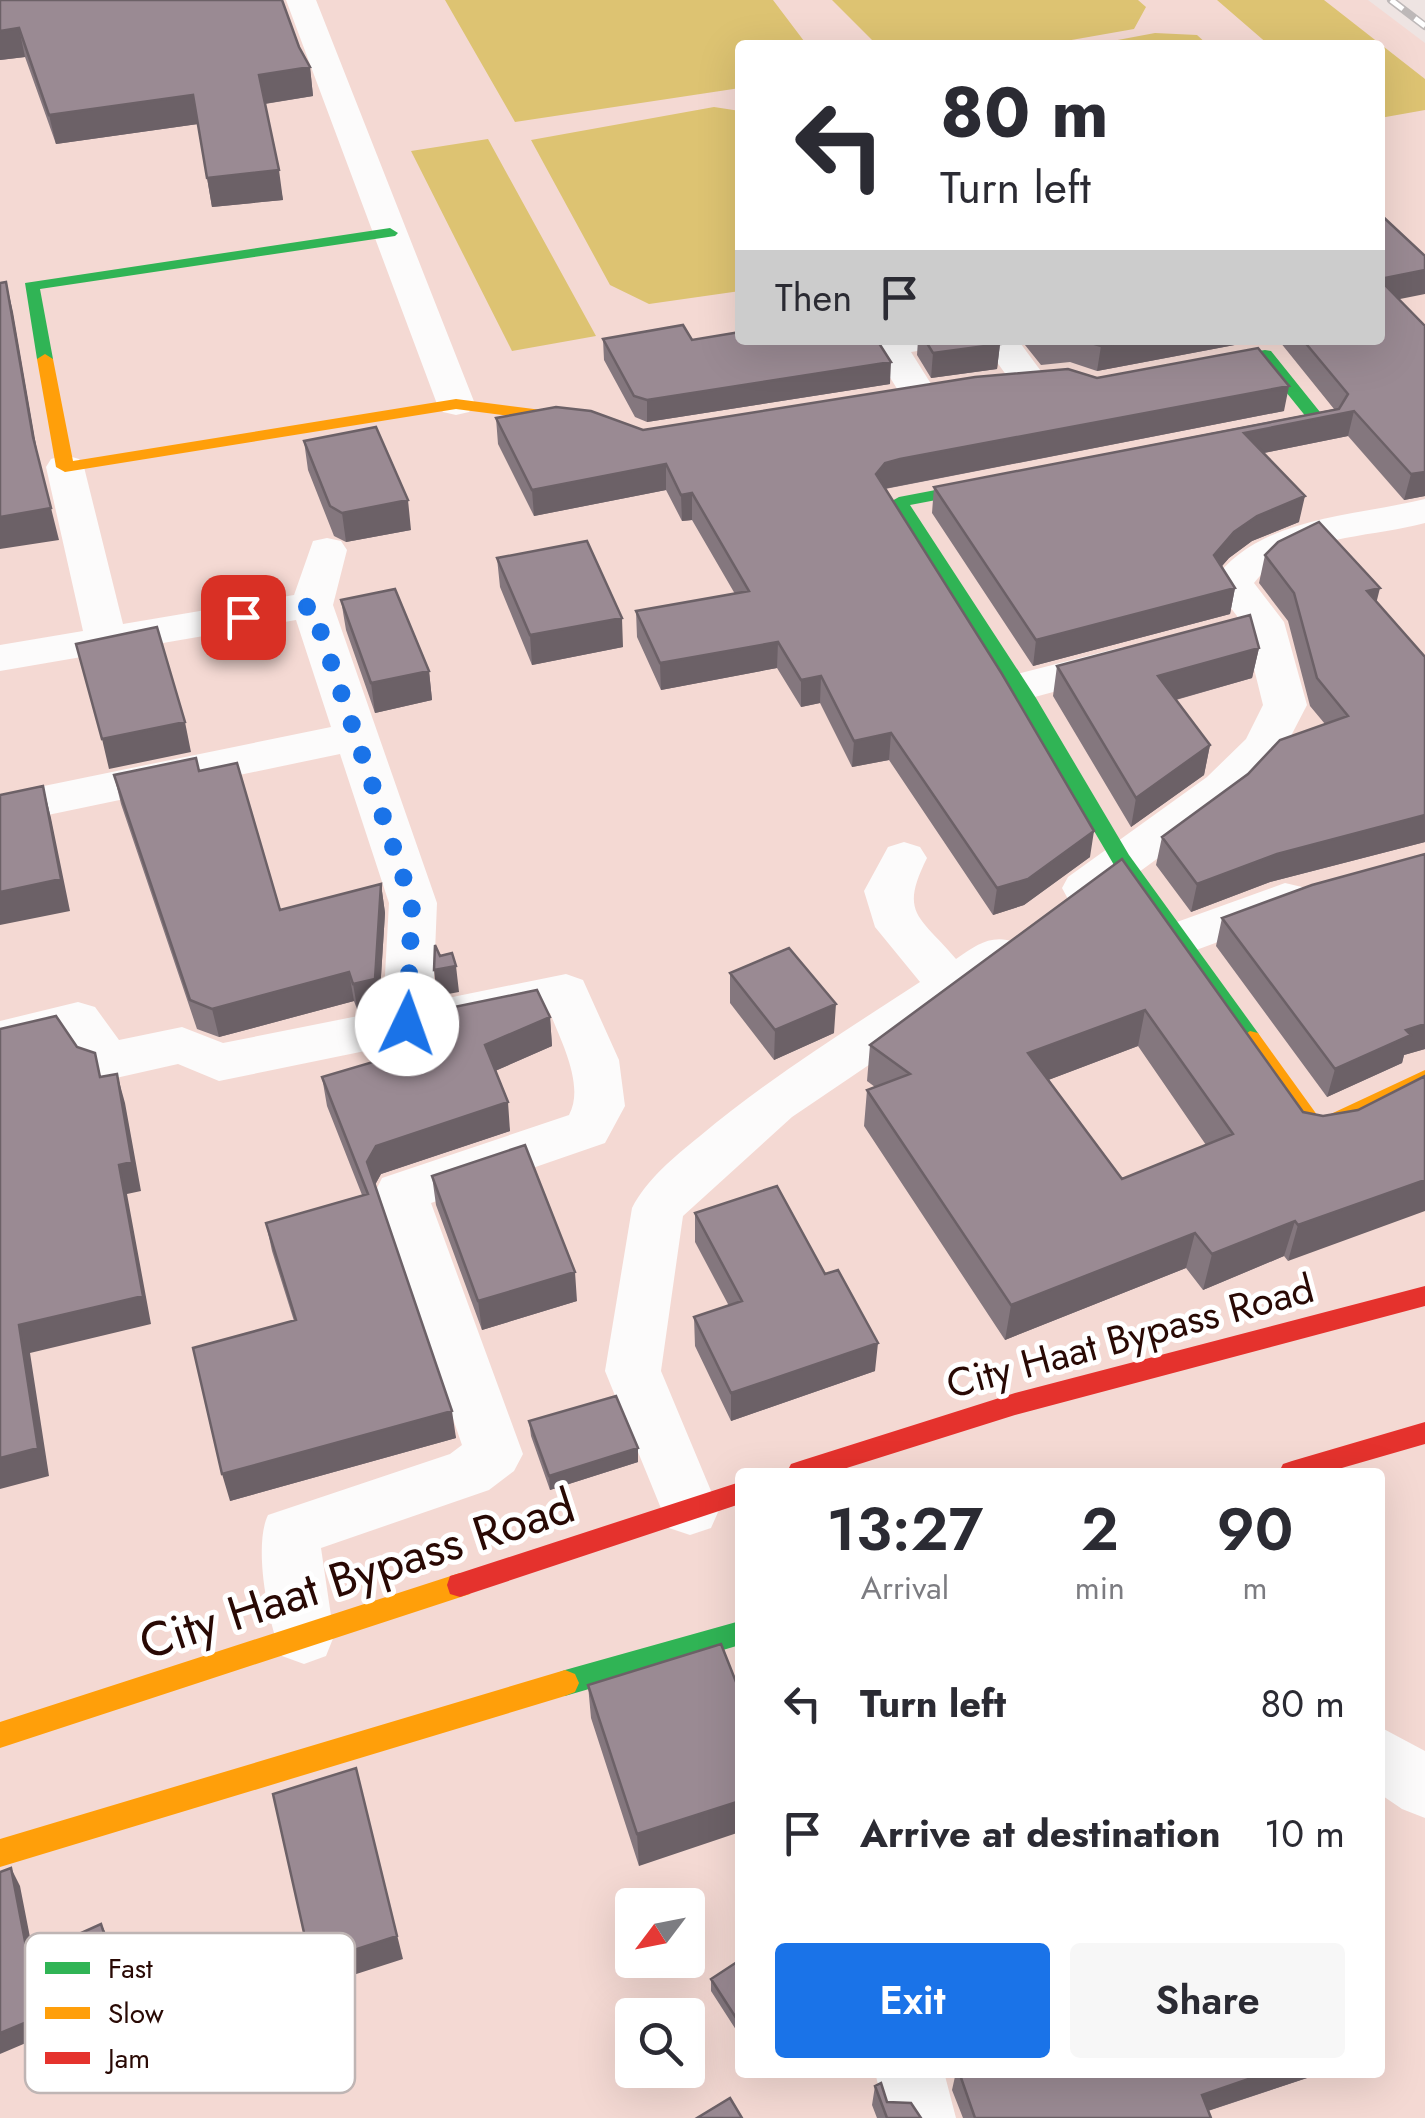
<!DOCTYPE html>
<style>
body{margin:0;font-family:Jost,sans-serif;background:#f7f7f7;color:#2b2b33;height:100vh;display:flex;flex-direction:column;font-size:38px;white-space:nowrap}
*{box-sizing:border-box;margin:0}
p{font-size:32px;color:#7c7c81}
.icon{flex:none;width:55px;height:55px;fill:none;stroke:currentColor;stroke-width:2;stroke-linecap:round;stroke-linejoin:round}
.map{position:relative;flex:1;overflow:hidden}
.drawer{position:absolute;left:735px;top:1468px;width:650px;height:610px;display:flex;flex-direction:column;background:#fff;border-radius:10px;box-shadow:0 10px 40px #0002}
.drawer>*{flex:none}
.guide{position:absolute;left:735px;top:40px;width:650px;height:305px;border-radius:10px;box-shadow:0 10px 40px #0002;background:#fff;color:#2b2b33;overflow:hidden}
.needle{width:65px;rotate:238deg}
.controls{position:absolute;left:615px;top:1888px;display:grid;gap:20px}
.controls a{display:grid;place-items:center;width:90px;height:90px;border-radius:10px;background:#fff;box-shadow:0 10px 40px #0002;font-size:50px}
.pin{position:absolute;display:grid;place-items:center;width:85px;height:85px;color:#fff;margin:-42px;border-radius:20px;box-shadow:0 5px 15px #0006}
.me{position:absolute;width:110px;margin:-55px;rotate:3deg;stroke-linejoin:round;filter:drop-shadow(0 0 8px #0008)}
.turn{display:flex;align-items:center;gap:35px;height:210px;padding:0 40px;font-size:45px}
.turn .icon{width:130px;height:130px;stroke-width:2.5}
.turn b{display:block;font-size:70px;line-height:85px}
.then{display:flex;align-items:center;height:95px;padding:0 40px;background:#0003;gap:20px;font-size:38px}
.eta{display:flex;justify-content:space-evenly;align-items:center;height:170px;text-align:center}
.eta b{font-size:60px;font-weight:600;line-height:70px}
.action{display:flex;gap:20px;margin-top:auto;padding:20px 40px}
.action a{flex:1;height:115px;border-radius:10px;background:#1a73e8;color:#fff;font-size:40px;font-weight:600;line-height:115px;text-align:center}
.action a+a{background:#f7f7f7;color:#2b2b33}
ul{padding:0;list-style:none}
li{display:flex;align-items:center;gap:30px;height:130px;padding:0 40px}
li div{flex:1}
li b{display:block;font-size:38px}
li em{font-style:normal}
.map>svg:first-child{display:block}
.built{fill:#f4d9d3;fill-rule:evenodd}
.water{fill:#ddc372}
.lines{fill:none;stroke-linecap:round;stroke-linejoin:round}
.street{fill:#fcfbfb;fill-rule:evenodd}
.fast{fill:#30b455;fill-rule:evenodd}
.slow{fill:#ff9f0a;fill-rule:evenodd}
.jam{fill:#e5322d;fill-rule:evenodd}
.rail-casing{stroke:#bdb8b8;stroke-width:8}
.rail{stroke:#fff;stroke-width:5;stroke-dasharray:15;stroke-linecap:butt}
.wall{fill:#84777e;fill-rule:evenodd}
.shaded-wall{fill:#6c6167}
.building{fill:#9a8a93;stroke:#6c6167;stroke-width:2.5;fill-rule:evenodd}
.route{stroke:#1a73e8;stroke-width:18;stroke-dasharray:0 32.4}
.labels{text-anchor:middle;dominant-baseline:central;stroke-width:10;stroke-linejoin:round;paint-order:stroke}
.street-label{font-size:40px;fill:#290904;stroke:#fff}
.near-street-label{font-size:48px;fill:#290904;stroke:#fff}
.key{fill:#fff;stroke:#bfb5b4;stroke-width:2.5}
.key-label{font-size:28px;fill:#290904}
</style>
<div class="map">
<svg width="1425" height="2118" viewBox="0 0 1425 2118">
<rect width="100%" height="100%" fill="#eee4e2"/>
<path class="built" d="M0,0H1368L1425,43V2118H0ZM740,45H1380V340H740ZM740,1472H1380V2072H740ZM632,1905H688V1960H632ZM632,2015H688V2070H632Z"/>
<path class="water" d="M445,0H773L807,45H740V88L515,122Z
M832,0H1138L1146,7L1134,29L1043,45H877Z
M1217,0H1324L1425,79V110L1380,118V45H1269Z
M1155,33L1197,35L1208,45H1091Z
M714,107L740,111V291L649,304L610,285L531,140Z
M488,139L596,336L512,351L411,151Z"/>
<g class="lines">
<path class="street" d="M286,0H316L475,404L469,412L456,415L443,412L437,404Z
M872,340H941L936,348L911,352L938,395L932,403L919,406L906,403L869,344Z
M981,340H1018L1049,382L1043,390L1030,393L1017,390Z
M65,455L79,459L84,467L123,624L294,595L313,541L327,538L341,541L347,550L333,605L437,903L433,1001L566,974L583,980L619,1060L625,1106L605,1143L431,1203L523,1454L514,1471L489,1490L321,1548L334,1636L326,1656L304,1664L282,1656C268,1623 253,1546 268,1515L450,1454L462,1445L375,1192L382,1178L569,1115C585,1086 561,1041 550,1013L219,1081L178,1064L107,1080L89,1074L66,1041L0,1057V1021L78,1002L95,1007L119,1040L182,1027L223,1043L383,1011L389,903L340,754L0,825V795L331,727L296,620L0,671V645L83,631L46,467L51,459Z
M1425,499V523C1371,538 1291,535 1254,583L1284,622L1307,705L1280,757L1239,799L1102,899L1085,904L1068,899L1062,888L1068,877L1207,777L1246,739L1263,705L1243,624L1212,583C1257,516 1353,517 1425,499Z
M1123,647L1138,651L1144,660L1138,669L1020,701L1005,697L999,687L1005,677Z
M904,842L920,847L927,858C899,914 919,915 956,959C977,945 990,934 1015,942L1022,954L1015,966L792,1117L683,1216L661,1371L719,1510L711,1528L690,1535L669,1528L605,1371L632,1208C646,1180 675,1156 700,1136C769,1078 845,1031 920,982L875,927L864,891L888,847Z
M1285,883L1302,887L1308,899L1302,911L1180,956L1163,951L1156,939L1163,927Z
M1380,1727L1425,1751V1818L1402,1809L1380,1794Z
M875,2072H944L956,2118H886Z"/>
<path class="fast" d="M390,228L398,233L395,236L40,289L53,359L45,364L37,359L25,283Z
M1265,350L1271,351L1324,417V425L1249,437V429L1307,418L1261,361L1191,372L1183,367L1191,362Z
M1009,476L1018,481L1015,485L910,505L1036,698L1129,855L1258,1033L1261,1039L1258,1045H1242L1114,865L1016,698L890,502L899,497Z
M740,1621V1645L565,1696L555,1692L551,1683L555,1674L565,1670Z"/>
<path class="slow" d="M45,354L53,359L73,461L456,399L597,417L606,422L597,427L456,409L65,472L56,467L37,359Z
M1250,1031L1258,1033L1320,1119L1425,1070V1088L1324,1137H1308L1239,1039Z
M460,1573L470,1576L473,1585L470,1594L0,1748V1722Z
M565,1670L575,1674L579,1683L575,1692L565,1696L0,1867V1839Z"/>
<path class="jam" d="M1425,1286V1306L1015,1415L834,1472H787L791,1464L800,1461L1015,1393Z
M1425,1422V1444L1328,1472H1279L1283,1464L1292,1461Z
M740,1482V1504L460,1597L450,1594L447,1585L450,1576L460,1573Z"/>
<g class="rail-casing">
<path id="rail" d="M1391,0L1425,26"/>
</g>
<use href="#rail" class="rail"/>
</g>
<path class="wall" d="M0,0L299,47L310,67L313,96L265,104L283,200L212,207L198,124L56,144L25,57L0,60Z
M1399,299L1425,496L1404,500L1348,436L1264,453L1299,522L1252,541L1229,558L1221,567L1235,588L1230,614L1033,666L932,513L934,487L1334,409L1280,342L1268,340H1380Z
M603,339L692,340L890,384L647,422L635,417L604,360Z
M918,340H997L1000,344L997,369L931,378L917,355Z
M1021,340H1261L1097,371L1070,362L1041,365Z
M1097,378L1284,411L885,489L1090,857L1024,905L993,915L889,760L852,767L820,703L801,707L777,668L661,690L637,637L636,611L735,594L692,520L682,521L666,490L534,516L498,444L496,418L643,430Z
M304,441L411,530L346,542L334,536L308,470Z
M1265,555L1376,601L1425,657V842L1270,882L1191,912L1156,865L1162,837L1325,724L1310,706L1288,621L1259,583Z
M497,558L623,647L532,665L500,587Z
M341,600L429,671L432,700L375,713L346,630Z
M1259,648L1252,678L1176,700L1210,745L1204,775L1131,827L1053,696L1057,666Z
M199,771L280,910L381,884L385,913L379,1008L358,1012L354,1001L219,1037L197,1029L121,804L114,775Z
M1425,854V1049L1404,1055L1402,1063L1327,1097L1216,946L1222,918Z
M1122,859L1303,1112L1323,1116L1358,1110L1288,1261L1284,1256L1203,1290L1186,1268L1005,1340L864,1126L867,1090L875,1087L867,1081L870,1045ZM1138,1046L1206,1145L1122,1179L1048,1080Z
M730,973L834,1033L774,1060L730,1003Z
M550,1017L552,1046L495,1071L510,1131L381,1174L375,1185L456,1438L230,1501L294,1321L272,1251L266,1223L362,1195L327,1106L322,1077L375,1062L367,1025Z
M432,1176L577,1301L482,1330L436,1205Z
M695,1213L875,1371L731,1421L695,1346L694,1317L729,1306L695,1242Z
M529,1421L638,1448V1462L550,1490L531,1436Z
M721,1644L639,1866L591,1718L588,1685Z
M740,1960V2036L711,1991V1979Z
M956,2072H1310L1307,2078L1208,2111L1211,2118H963L952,2090Z
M875,2086L887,2102L921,2118H877L872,2105Z"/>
<path class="shaded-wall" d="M19,28L25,57L0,60V31Z
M310,67L313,96L263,104L259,75Z
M193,95L198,124L56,144L49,115Z
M279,170L283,200L212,207L207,178Z
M1425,270V294L1380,303V279Z
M6,282L13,312L40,468L33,437Z
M1134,340H1261L1097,371L1101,346Z
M1000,344L997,369L931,378L933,353Z
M891,362L890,384L647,422V400Z
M1289,386L1284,411L883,489L876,474L885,463L900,459Z
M1354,411L1348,436L1239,458L1244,433Z
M666,464V490L534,516L532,490Z
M1425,472V496L1404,500L1411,474Z
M692,493V520L682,521L681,495Z
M1305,496L1299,522L1252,541L1229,558L1209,581L1214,555L1234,532L1257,516Z
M408,500L411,530L346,542L342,513Z
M51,508L59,540L0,549V517Z
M1235,588L1230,614L1033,666L1036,640Z
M1380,588L1373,616L1367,591Z
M622,618L623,647L532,665L530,635Z
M778,642L777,668L661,690L660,663Z
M1259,648L1252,678L1153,706L1158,676Z
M429,671L432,700L375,713L371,683Z
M821,676L820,703L801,707V680Z
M185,722L191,752L109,769L102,739Z
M891,733L889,760L852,767L854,741Z
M1210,745L1204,775L1131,827L1136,798Z
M43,786L51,818L70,911L0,925V892Z
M1425,815V842L1270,882L1191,912L1197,884L1277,854Z
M1094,831L1090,857L1024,905L993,915L997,888Z
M381,884L385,913L379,1008L358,1012L353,984Z
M456,966L459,992L437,996L434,970Z
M349,972L354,1001L219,1037L212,1009Z
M836,1004L834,1033L774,1060L775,1030Z
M1145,1010L1138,1046L1022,1090L1028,1053Z
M550,1017L552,1046L488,1074L485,1045Z
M1425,1024V1049L1404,1055L1402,1063L1327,1097L1335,1069L1406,1030Z
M117,1074L125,1103L141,1191L127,1194L151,1324L30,1353L49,1476L0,1489V1458L19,1325L119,1165Z
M508,1102L510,1131L381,1174L372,1190L367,1162L376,1146Z
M1425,1180V1211L1288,1261L1298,1225Z
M1295,1221L1284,1256L1203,1290L1212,1254Z
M1195,1233L1186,1268L1005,1340L1011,1305Z
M575,1272L577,1301L482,1330L478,1301Z
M878,1343L875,1371L731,1421V1393Z
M452,1411L456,1438L230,1501L222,1474Z
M638,1448V1462L550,1490L549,1476Z
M362,1793L403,1959L319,1986L311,1964Z
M740,1801V1832L639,1866L637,1834Z
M11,1868L20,1886L37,1973L28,1957Z
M101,1924L110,1941L132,2010L47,2049L40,2037L0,2054V2033Z
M1269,2072H1310L1307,2078L1192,2116L1202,2095Z"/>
<path class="building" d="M0,0H282L299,47L310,67L259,75L279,170L207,178L193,95L49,115L19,28L0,31Z
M1380,214L1425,256V270L1380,279Z
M1380,280L1425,326V472L1411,474L1354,411L1244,433L1305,496L1257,516L1234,532L1214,555L1235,588L1036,640L934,487L1339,409L1348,394L1303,340H1380Z
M6,282L33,437L51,508L0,517V283Z
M683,325L692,340L740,332V340H877L891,362L647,400L634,396L603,339Z
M925,340H997L1000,344L933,353Z
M1081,340H1134L1101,346Z
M1258,348L1289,386L900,459L885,463L876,474L1002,674L1094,831L1028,879L997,888L891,733L854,741L821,676L801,680L778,642L660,663L636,611L749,591L692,493L681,495L666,464L532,490L496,418L556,407L591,411L643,430L975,377L1068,369L1097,378Z
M376,427L408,500L342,513L330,506L304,441Z
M1319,522L1380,588L1367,591L1425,657V815L1277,854L1197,884L1162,837L1248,774L1280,740L1348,716L1317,678L1294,593L1265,555L1278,542Z
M587,541L622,618L530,635L497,558Z
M395,589L429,671L371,683L341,600Z
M1250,615L1259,648L1158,676L1210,745L1136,798L1057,666Z
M157,627L185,722L102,739L76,644Z
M196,758L199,771L237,763L280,910L381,884L375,979L353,984L349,972L212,1009L190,1000L114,775Z
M43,786L61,879L0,892V795Z
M1425,854V1024L1406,1030L1411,1035L1335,1069L1222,918L1312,885Z
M1122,859L1303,1112L1323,1116L1358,1110L1425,1076V1180L1298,1225L1295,1221L1212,1254L1195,1233L1011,1305L867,1090L910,1074L870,1045ZM1145,1010L1233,1134L1122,1179L1028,1053Z
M435,945L440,956L452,953L456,966L434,970Z
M789,948L836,1004L775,1030L730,973Z
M537,990L550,1017L485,1045L508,1102L376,1146L367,1162L452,1411L222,1474L193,1348L296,1320L266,1223L368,1194L322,1077L380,1060L367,1025Z
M56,1016L77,1047L95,1053L100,1077L117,1074L132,1162L119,1165L143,1296L19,1325L38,1448L0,1458V1029Z
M525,1145L575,1272L478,1301L432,1176Z
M777,1186L825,1274L838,1270L878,1343L731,1393L694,1317L742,1301L695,1213Z
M616,1396L638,1448L549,1476L529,1421Z
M721,1644L740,1692V1801L637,1834L588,1685Z
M356,1768L397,1936L311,1964L273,1794Z
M11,1868L28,1957L101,1924L124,1994L38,2033L34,2019L0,2033V1872Z
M740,1960V2024L711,1979Z
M959,2072H1269L1202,2095L1211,2118H975Z
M881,2083L887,2102L911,2103L921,2118H887L875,2086Z
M730,2098L742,2118H697Z"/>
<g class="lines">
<path class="route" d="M243,617L312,606L412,903L407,1024"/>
</g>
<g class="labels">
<g class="street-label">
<text transform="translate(1130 1336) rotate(-15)">City Haat Bypass Road</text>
</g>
<g class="near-street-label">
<text transform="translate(357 1574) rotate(-18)">City Haat Bypass Road</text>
</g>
</g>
<rect x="25" y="1933" width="330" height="160" rx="15" class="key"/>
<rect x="45" y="1962" width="45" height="12" fill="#30b455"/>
<rect x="45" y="2007" width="45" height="12" fill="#ff9f0a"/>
<rect x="45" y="2052" width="45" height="12" fill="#e5322d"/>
<g class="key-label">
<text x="108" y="1978">Fast</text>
<text x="108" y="2023">Slow</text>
<text x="108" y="2068">Jam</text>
</g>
</svg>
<div class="controls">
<a><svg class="needle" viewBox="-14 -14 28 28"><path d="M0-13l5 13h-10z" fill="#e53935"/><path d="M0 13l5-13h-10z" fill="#7c7c81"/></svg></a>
<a><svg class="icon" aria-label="search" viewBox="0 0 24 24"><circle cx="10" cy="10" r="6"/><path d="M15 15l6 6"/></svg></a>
</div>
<div class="pin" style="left:243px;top:617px;background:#d93025"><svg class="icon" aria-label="arrive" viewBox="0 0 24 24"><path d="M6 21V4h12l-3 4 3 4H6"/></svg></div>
<svg class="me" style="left:407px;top:1024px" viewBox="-20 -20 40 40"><circle r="19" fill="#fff"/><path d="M0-13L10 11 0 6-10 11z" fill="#1a73e8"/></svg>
<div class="guide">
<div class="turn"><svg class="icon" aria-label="left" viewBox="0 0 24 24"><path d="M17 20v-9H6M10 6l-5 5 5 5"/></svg><div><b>80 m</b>Turn left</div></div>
<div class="then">Then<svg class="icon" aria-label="arrive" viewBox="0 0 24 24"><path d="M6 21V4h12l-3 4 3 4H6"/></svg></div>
</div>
<section class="drawer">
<div class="eta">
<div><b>13:27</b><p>Arrival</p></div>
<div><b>2</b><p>min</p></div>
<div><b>90</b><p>m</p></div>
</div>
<ul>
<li><svg class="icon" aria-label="left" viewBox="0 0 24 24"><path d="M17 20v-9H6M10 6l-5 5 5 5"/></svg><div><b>Turn left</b></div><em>80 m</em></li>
<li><svg class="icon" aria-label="arrive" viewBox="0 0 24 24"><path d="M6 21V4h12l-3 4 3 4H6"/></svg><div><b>Arrive at destination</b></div><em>10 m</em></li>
</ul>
<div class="action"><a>Exit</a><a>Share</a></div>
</section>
</div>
